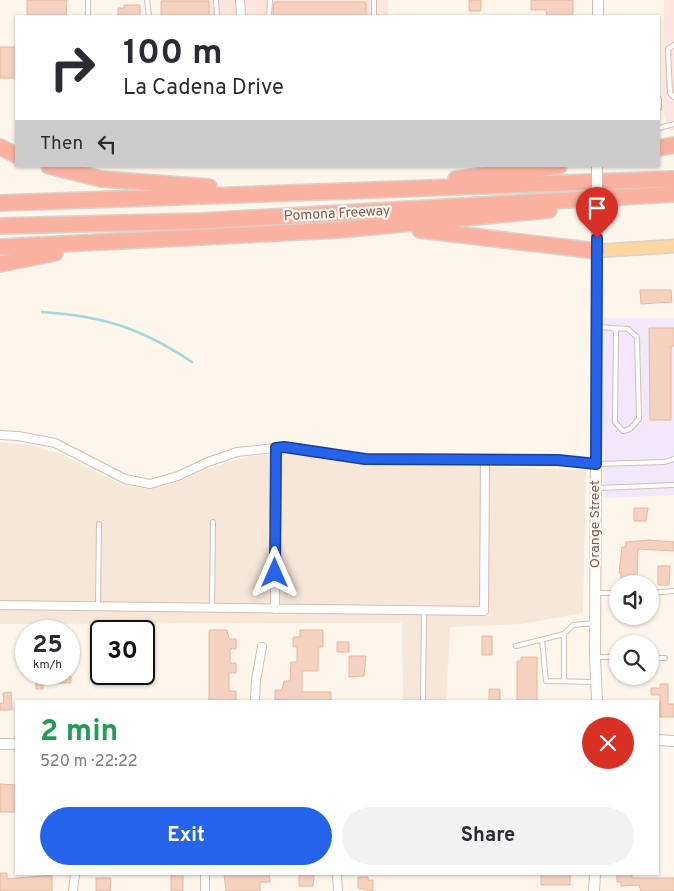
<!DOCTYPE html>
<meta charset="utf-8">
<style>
body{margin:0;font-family:Overpass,sans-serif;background:#f2f2f3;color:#2b2b33;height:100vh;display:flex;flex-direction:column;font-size:19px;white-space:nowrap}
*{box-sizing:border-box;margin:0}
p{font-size:16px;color:#7c7c81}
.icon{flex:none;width:28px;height:28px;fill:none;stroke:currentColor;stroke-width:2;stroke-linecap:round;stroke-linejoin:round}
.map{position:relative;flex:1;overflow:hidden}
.drawer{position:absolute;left:15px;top:700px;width:644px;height:175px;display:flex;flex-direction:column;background:#fff;border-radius:0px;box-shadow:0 1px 4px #0004}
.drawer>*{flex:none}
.guide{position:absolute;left:15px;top:15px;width:645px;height:152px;border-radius:0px;box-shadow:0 1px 4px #0004;background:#fff;color:#2b2b33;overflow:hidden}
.controls{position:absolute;left:609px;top:575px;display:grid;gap:10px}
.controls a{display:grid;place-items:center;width:50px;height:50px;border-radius:50%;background:#fff;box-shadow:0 1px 4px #0004;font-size:25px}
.speed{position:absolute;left:15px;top:620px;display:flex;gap:10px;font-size:25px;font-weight:700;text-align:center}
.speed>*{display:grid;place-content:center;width:65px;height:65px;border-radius:50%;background:#fff;box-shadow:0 1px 4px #0004;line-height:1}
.speed small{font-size:12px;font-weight:400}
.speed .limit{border:2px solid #111;border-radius:8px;background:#fff;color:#111}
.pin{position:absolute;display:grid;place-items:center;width:42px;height:42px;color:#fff;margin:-51px -21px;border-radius:50% 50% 50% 0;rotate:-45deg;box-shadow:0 0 5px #0007}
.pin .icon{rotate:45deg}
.me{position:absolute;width:55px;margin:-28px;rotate:0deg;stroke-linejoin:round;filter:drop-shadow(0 0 4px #0008)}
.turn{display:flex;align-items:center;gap:18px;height:105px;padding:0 25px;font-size:22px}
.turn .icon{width:65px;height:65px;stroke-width:2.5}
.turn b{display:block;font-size:35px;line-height:42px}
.then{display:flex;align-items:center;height:48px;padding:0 25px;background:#0003;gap:10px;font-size:19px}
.round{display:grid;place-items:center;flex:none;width:52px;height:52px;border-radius:26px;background:#f2f2f3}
.summary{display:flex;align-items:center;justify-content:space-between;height:85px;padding:0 25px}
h1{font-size:30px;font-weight:700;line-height:38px;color:#1e9e55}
.action{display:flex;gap:10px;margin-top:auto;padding:10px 25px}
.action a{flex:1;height:58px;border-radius:30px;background:#2563eb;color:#fff;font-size:20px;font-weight:700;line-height:58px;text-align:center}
.action a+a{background:#f2f2f3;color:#2b2b33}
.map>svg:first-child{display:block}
.residential{fill:#f6e7d8}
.commercial{fill:#fee6de}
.education{fill:#f2e7fb}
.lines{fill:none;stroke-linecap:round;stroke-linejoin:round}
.stream{stroke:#a2d7dc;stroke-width:2.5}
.building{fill:#f5d2c0;stroke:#e9b79f}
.service-casing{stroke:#d4beb1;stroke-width:6}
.minor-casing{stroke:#d4beb1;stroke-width:10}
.tertiary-casing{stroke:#d4beb1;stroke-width:12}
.primary-casing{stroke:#dad1cd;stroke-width:15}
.motorway-casing{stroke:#dad1cd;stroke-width:18}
.service{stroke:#fff;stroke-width:4}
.minor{stroke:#fff;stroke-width:8}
.tertiary{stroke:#fff;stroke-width:10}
.primary{stroke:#ffd6a0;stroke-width:12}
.motorway{stroke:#fbb19f;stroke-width:15}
.tertiary-bridge-casing{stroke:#d4beb1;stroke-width:12;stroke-linecap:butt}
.tertiary-bridge{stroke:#fff;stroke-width:10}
.route-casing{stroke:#184099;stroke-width:12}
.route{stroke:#2563eb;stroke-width:9}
.labels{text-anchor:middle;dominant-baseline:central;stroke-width:4.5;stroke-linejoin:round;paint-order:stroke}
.street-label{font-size:14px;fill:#7c594b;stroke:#fff9f2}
</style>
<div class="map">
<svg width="674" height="891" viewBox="0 0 674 891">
<rect width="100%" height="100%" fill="#fef5eb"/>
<path class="residential" d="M0,442L31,445L63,455L120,484L146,489L173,484L216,466L250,456L284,454L347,462L586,470L583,613L521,624L450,627L446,701H403L402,623L0,624Z"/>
<path class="commercial" d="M161,0H388V16H161Z
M664,0H674V130L670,131L663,111Z"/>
<path class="education" d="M604,318H674V495L604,498L601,394Z"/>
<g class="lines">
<path class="stream" d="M42,312C103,316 141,328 192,362"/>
</g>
<path class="building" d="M27,0H67L66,16H27Z
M469,0H481V11H469Z
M531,0H573V16H547L546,10H531Z
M161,1H209V16H161Z
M274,2H366V16H273Z
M124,5H140V16H118V8H124Z
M0,47H16V78H0Z
M640,290H671L672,302L641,304Z
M649,328H674V346H671V420H650Z
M634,508H648L646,521H634Z
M649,540L674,542V551L638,549L637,581L632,580V584H621V573H619L622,547H625L626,542Z
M658,566H670L669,585H658Z
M209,630H227L229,639H236V649H230V663H236V673H229V691H236V701L209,700Z
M300,630H323V647H318V671H302V692H331V701L275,700V690H282L284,681H290L291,662H297V647H293V637H300Z
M482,636H492V655H482Z
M337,642H349V652H337Z
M349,656H366L364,676L349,677Z
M521,657H537V701H517V661H521Z
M43,676H71V683H43V689H36V681H43Z
M660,684H668V704H674V717H660V695H651V688H660Z
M489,689H500V700L489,701Z
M11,692L12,710H0V703H4L3,693Z
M0,784L16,785V812H0Z
M0,873H7V879L52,875V891H0Z
M171,874H183V891H171Z
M224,874H269L270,882H260V891H226Z
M541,874H570V885H541Z
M617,874H632V878H674V891H641L639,885L621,886V882H617Z
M299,875H314L313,886H299Z
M358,877H368V880H373V891L358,888Z
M96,878H111L110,891H96Z"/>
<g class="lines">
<g class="service-casing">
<path id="service" d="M88,0V16
M147,0L149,16
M216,0L217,16
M269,16L270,0
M374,16V0
M674,45L668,49L670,93L674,97
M659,99V108
M659,128L674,124
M599,327L613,328L616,332L615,422L623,431L630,429L639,419L637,337L628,329L613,328
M597,464L665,462L674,459
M598,488L674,485
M597,593H618
M650,593L674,591
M98,606L99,524
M212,608L213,522
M542,640L546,681L595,682
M516,646L564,634L573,625L595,623
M597,657H618
M650,658H665
M564,681V634
M423,701L424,610"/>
</g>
<g class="minor-casing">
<path id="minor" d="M240,0L241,16
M0,435L18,436L55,443L125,479L150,484L178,476L208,462L237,452L284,447L365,459L558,460L596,464
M0,605L484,611L485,460
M275,609L276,448
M255,701L256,680L262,647
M337,874L338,891
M73,891L75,874
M205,891V874"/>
</g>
<g class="tertiary-casing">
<path id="tertiary" d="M598,16V0
M597,232L595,657L597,701
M658,740L674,741
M0,744H16
M594,891L595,874"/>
</g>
<g class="primary-casing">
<path id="primary" d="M597,251L674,246"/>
</g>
<g class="motorway-casing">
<path id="motorway" d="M0,147L16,155
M659,148L674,145
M49,166L101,179L209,187
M456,179L559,166
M0,203C225,194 449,189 674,179
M0,226L201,221L674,194
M420,230L597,251
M0,247L339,230L549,210
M0,264L55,253"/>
</g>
<use href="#service" class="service"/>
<use href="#minor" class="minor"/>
<use href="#tertiary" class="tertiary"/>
<use href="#primary" class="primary"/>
<use href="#motorway" class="motorway"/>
<g class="tertiary-bridge-casing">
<path id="tertiary-bridge" d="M597,232V166"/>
</g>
<use href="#tertiary-bridge" class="tertiary-bridge"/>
</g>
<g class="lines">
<g class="route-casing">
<path id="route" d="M275,573L276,448L284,447L365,459L558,460L596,464L597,238"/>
</g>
<use href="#route" class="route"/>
</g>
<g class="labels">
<g class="street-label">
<text transform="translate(337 214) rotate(-3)">Pomona Freeway</text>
<text transform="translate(595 524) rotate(-90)">Orange Street</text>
</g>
</g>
</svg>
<div class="controls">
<a><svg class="icon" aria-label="sound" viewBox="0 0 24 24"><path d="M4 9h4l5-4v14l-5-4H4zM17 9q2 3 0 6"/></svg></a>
<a><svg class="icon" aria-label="search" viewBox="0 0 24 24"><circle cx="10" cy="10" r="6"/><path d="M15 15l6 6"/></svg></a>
</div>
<div class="speed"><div>25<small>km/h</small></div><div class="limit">30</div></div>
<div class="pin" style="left:597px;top:238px;background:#d93025"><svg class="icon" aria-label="arrive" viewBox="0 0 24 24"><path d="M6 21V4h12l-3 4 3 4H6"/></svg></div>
<svg class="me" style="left:275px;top:573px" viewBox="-20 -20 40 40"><path d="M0-17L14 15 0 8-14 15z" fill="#2563eb" stroke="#fff" stroke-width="4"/></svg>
<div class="guide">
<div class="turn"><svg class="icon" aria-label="right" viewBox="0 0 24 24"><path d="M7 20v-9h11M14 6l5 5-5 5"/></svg><div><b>100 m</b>La Cadena Drive</div></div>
<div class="then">Then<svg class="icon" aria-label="left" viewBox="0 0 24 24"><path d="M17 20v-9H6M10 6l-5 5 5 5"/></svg></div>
</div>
<section class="drawer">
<div class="summary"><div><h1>2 min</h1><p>520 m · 22:22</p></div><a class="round" style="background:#d93025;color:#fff"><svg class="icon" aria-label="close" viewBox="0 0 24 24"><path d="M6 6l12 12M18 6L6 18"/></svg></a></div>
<div class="action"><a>Exit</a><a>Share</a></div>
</section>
</div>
